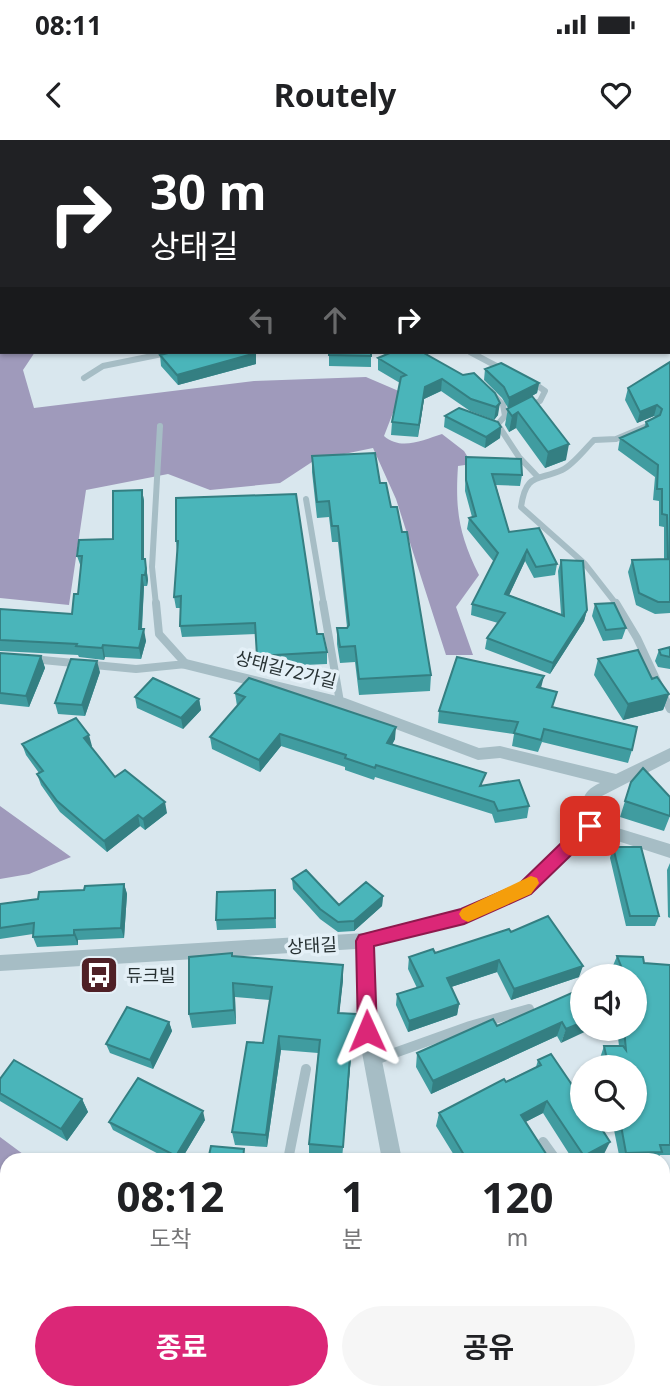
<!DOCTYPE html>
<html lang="ko">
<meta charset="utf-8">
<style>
body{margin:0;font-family:"Noto Sans","Noto Sans KR",sans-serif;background:#f6f6f6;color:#202124;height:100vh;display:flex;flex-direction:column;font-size:26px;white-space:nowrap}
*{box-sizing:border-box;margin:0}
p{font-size:23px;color:#757577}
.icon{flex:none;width:38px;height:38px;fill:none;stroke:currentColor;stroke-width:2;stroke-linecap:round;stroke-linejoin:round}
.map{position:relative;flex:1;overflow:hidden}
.sheet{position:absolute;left:0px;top:1013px;width:670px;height:247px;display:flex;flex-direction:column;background:#fff;border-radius:21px 21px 0 0;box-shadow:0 2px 5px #0004}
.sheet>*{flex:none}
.top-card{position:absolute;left:0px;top:0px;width:670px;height:214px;box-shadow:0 2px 5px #0004;background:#202124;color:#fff;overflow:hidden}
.tools{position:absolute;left:570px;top:824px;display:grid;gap:14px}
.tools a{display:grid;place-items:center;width:77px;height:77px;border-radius:50%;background:#fff;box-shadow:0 2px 5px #0004;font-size:35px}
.pin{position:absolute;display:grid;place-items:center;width:60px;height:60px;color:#fff;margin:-30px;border-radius:14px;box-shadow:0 4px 10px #0006}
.me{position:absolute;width:77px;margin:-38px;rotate:359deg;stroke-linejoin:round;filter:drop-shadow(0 0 5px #0008)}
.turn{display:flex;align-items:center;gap:24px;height:147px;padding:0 35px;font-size:32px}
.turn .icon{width:91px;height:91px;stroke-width:2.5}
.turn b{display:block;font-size:49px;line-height:60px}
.lanes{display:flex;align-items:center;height:66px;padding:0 35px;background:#0003;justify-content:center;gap:35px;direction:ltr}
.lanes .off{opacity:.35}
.eta{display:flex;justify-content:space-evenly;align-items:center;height:119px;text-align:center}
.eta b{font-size:42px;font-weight:700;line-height:49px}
.cta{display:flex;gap:14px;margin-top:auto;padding:14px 35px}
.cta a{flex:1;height:80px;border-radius:42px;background:#db2777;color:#fff;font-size:28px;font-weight:700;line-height:80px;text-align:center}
.cta a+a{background:#f6f6f6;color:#202124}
.status{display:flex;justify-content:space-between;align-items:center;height:49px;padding:0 35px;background:#fff;direction:ltr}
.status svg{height:19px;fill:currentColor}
header{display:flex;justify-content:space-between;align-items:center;height:91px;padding:0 35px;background:#fff;font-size:32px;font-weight:700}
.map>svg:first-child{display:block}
.green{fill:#9f9abb}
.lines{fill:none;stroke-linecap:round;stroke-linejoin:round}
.path{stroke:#90a9b0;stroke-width:2;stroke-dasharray:2 2;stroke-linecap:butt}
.service-far2{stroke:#a6bdc5;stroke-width:6}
.service-far1{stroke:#a6bdc5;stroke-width:8}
.service{stroke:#a6bdc5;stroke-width:10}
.minor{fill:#a6bdc5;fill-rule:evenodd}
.wall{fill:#409ca0}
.shaded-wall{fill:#347f82}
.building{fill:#4ab5ba;stroke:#347f82;stroke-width:2}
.route{fill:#db2777;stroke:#8e194d;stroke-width:2}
.slow{fill:#f59e0b}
.labels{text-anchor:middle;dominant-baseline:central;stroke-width:7;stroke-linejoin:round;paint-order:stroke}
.street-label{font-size:18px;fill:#263032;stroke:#e4f0f7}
.poi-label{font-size:18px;fill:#263032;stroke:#e4f0f7;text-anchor:start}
</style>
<div class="status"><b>08:11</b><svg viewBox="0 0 49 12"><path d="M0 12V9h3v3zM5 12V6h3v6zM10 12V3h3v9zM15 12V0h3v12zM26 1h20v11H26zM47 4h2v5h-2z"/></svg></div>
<header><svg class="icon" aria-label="back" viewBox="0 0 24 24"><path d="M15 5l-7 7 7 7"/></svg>Routely<svg class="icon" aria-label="heart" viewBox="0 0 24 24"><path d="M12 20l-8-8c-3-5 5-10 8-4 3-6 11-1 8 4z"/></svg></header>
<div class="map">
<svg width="670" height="1259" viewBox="0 0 670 1259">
<rect width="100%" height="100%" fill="#d9e7ee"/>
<path class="green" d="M0,0L221,2H2V212H35L23,230L34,268L254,241L366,237L401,252L384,296C401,311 423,300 442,294L464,311L472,324L458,326C455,370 459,395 479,435L456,467L473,515H446L396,359L373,308L315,320L280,343L210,350L168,334L86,350L69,465L0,458Z
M319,0H670V96L669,97L668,2Z
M0,666L71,717L29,734L0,739Z
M0,997L31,1020H7V1253H90L88,1259H0Z"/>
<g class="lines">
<path class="path" d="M223,2L227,0"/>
<path class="service-far2" d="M470,212L504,230
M84,238L103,226L172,212
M491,252L503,265L505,276L496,286
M529,266L540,261L545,251L532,242
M495,286L500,288L519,317L537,336
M306,359L324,465
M156,465L152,427L160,286
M617,465L585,424L521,367C526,332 538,341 562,330C573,325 585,309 594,300L616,299L654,283"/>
<path class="service-far1" d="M156,463L159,494L186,524
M323,463L340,562
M616,463L637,498L670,569
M32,519L136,529L186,524"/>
<path class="service" d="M372,921L470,886L529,869
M543,1002L556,1020
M288,1020L306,929
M663,1209H670
M323,1253L431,1259"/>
<path class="minor" d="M186,519L345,558L479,608L500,606L616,634L670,608V621L600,657L598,682L670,704V718L593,693L531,754L464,783L374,806L376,891L402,1020H382L358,891L356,809L0,831V815L365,793L461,769L519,744L582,683C583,662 579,653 600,643L500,618L478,620L337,567L181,528L179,524Z
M426,1253H450L449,1259H425Z"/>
</g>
<path class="wall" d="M329,212H371V227L329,226Z
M256,213V224L178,245L161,226L160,215Z
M378,218L495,253L498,275L494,280L470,271L441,251L424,259L418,297L391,295L392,282L400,243L378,230Z
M670,222V473L655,474L636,465L628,432L632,420L664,419V387L659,386V361L653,360L655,337L618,310L620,298L644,288L646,282L655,277L654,276L637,283L625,260L628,248Z
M485,229L539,243L537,253L532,256L566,320L545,328L516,288L509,292L505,285L508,268L502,258L484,240Z
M445,276L501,287L500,298L485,308L444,287Z
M312,316L380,343L391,367L431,535L430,551L359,555L355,522L340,523L337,504V488L347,487L338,402H332L329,377L317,378L312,332Z
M466,317L522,335L520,346L496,345L509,392L557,424L555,435L534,438L525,421L509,455L561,474L558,431L561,420L587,470L584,481L550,534L485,509L487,498L498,483L471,475L472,464L494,422L467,389L469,378L472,377L465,351Z
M142,350L144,361V419H145L148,440L147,446H144L142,489L146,501L141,519L105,517L104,520L79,517L78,515L0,511V469L72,474L78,454L81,427L77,416L113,399Z
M176,358L317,494L327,512V524L258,527L256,494L182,497L180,486L181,468H176L174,457L177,412L176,401Z
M595,464L626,488L622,499L603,501L592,476Z
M670,507V529L658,527L655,521L659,510Z
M0,513L41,516L45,528L29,567L0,564Z
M598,519L652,539L669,554L663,570L623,580L594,535Z
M100,532L85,576L58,574L55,563Z
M541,548L553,567L632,610L628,623L542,602L538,612L512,606L514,594L438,583L439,571Z
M235,553L395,599L392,605L529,666L527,678L495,683L492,674L375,637L374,640L345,630V627L281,606L260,632L212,609L210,597L237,566Z
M135,557L199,559L201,570L183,589L137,568Z
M22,604L92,606L91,607L115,637L167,673L145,690L140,686L107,712L60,672L41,645L37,634L39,633L26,615Z
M631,642L670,676L664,691L620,677Z
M613,707L659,776L655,786H626L610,718Z
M670,723V778L668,777L667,730Z
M292,739L339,765L383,756L382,766L354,791L338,792L320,779L293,749Z
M124,744L127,754L124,798L78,800V805L37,807L33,797V794L0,799V764L38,759Z
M275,750L276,788L217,790L216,780Z
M511,792L579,837L511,860L497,832L451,847L459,864L457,875L408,892L396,865L397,854L417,848L408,829L409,817L435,813Z
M232,816L343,840L339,873L357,901L356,917L351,916L342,1019L309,1016V1004L318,913L281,910L267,1007L235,1005L232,992L263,903L270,860L235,857L236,884L192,888L189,874Z
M617,816L644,823L670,825V1015H660L657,1020H620L612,980H635V928H601L600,918L604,906H619L617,889H635V836H615L612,828Z
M583,848L561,903L557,896L431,954L416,927L417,913L497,886Z
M169,882L172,891L153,929L110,913L106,904Z
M538,920L604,1014L592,1020H573L543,973L525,982L550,1020H457L436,986L439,973L536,927Z
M0,939L82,959L88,972L67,1001L0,961Z
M205,980L181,1020H170L113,990L109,982Z
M663,1047L670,1077V1181H663Z
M663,1233L670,1259H659L658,1253H663Z
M585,1253H629L630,1259H586Z"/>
<path class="shaded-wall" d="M256,213V224L178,245L177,235Z
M442,239L441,251L424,259L418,297L419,285L425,247Z
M539,243L537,253L508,269L509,258Z
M500,263L498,275L494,280L496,267Z
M657,265L654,276L637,283L640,272Z
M518,272L516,288L509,292L512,276Z
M501,287L500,298L485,308L486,297Z
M569,304L566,320L545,328L548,312Z
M142,350L144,361V430L142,419Z
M527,410L525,421L504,466L505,454Z
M145,419L148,440L147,446L145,435Z
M142,435L144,446L141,500L139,489Z
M587,470L584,481L550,534L553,523Z
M144,489L146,501L141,519L139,508Z
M103,505L105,517L104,520L102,508Z
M41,516L45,528L29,567L26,556Z
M97,521L100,532L85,576L82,565Z
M544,536L541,548L537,547Z
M669,554L663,570L623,580L628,564Z
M199,559L201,570L183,589L181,578Z
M396,587L395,599L386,615L387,603Z
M280,594L281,606L260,632L259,620Z
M89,595L92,606L87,609L84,598Z
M165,662L167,673L145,690L143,679Z
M138,675L140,686L107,712L104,701Z
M124,744L127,754L124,798L121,788Z
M383,756L382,766L354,791V781Z
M74,790L78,800V805L74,795Z
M499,820L497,832L445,849L447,838Z
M343,825V840L338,886V873Z
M583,826L579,837L511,860L514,849Z
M233,843L235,857L236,884L234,870Z
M459,864L457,875L408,892L409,881Z
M169,882L172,891L153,929L150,920Z
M562,882L557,896L431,954L433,941Z
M583,882V889H591L561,903L566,889Z
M279,896L281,910L267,1007L266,995Z
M351,903V916L342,1019L343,1007Z
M82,959L88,972L67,1001L61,989Z
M547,961L543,973L516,987L521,975Z
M203,971L205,980L181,1020H177L176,1016Z
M610,1002L604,1014L592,1020H582L584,1016Z"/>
<path class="building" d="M172,212H255L256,213L177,235L160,215Z
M329,212H371V216L329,215Z
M392,212H422L463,235L474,233L495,253L500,263L496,267L471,259L442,239L425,247L419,285L392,282L401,237L406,235L378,218Z
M670,222V462H658L639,453L632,420L668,419L667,375L662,374V349H657L658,325L620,298L648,286L646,282L660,275L662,269L657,265L640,272L628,248Z
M501,223L539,243L509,258L504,247L485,229Z
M532,256L569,304L548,312L518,272L512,276L507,269Z
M459,268L498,282L501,287L486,297L445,276Z
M375,313L380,343H386L391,367H397L402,392H407L431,535L359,539L355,506L340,507L337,488H347L349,485L338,386H332L329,361L317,362L312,316Z
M466,317L521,319L522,335L492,334L509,392L539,388L557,424L536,427L527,410L505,454L564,476L561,420L583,421L587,470L553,523L487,498L505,473L472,464L498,413L469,378L476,376L466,340Z
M142,350V419H145L146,429L145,435H142L139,489H144L139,508L103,505L102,508L76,506L77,504L0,500V469L72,474L74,454H78L82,416H77L79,400L113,399V351Z
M296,354L317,494H323L327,512L257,516L255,483L180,486L181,456L174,457L178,401H176V358Z
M614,463L626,488L606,490L595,464Z
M670,507V517L661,515L659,510Z
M638,510L652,539L657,537L669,554L628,564L598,519Z
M0,513L41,516L26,556L0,553Z
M457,517L544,536L537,547L557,552L552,567L637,587L632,610L544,589L541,600L514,593L518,582L439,571Z
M71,519L97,521L82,565L55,563Z
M153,538L199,559L181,578L135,557Z
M249,538L396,587L387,603L486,633L480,646L519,640L529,666L498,671L494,662L376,625L375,628L345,618L346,615L280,594L259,620L210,597L245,557L235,553Z
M76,578L89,595L84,598L115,637L125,630L165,662L143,679L138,675L104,701L57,661L37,634L43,631L22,604Z
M643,628L670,657V676L625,661L631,642Z
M613,707H641L659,776H630Z
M306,730L339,765L366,742L383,756L354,781L338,782L320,769L292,739Z
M124,744L121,788L74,790V795L33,797L34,783L0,788V764L38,759L39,752L84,750L85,746Z
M275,750V778L216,780L217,752Z
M548,776L583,826L514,849L499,820L447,838L459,864L409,881L397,854L423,846L409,817L433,809L435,813L509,789L511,792Z
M232,813V816L343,825L338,873L356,874L358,887L356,903H351L343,1007L309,1004L320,900L279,896L266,995L232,992L247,902L263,903L272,847L233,843L234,870L189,874V817Z
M617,816L643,817L644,823L670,825V1005H660L662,1012L626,1013L620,980H635V928H609L604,906H623L626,910L624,889H635V836H617V834L623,831Z
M583,848V882L566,889L562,882L433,941L417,913L493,879L497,886Z
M127,867L169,882L150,920L106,904Z
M551,914L583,961V980H596L610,1002L584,1016L547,961L521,975L550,1020H467L439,973L504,939L506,942L541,925L538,920Z
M14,920L82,959L61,989L0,953V939Z
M138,938L203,971L176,1016L109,982Z
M211,1006L244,1009L243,1020H208Z
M663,1047L670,1077V1172H663Z
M663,1233H670V1259H668Z
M592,1253H629L630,1259H593Z"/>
<path class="route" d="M590,680L596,681L598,686L596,691L531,754L464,784L374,806L377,891L374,897L367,900L360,897L358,891L356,801L359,795L461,769L519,744L584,681Z"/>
<path class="slow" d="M531,736L537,738L539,743L531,754L475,779L468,782L462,779L459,774L462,769Z"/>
<defs>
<g id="bus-square" transform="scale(2.0125)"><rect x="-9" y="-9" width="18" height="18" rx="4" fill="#4f2026" stroke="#e4f0f7"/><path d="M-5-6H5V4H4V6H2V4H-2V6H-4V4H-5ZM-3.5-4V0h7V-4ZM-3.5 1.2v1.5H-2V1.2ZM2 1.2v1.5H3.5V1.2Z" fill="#fff"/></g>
</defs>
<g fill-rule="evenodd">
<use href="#bus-square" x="99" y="835"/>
</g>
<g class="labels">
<g class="street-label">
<text transform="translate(286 529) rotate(14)">상태길72가길</text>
<text transform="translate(312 805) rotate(-3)">상태길</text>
</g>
<g class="poi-label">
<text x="126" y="835">듀크빌</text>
</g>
</g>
</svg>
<div class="tools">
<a><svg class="icon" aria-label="sound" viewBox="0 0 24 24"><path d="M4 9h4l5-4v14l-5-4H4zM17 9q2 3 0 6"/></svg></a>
<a><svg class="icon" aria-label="search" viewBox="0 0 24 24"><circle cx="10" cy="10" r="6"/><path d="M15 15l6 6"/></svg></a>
</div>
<div class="pin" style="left:590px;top:686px;background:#d93025"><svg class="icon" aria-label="arrive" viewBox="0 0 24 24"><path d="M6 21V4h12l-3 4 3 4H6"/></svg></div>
<svg class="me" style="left:367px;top:891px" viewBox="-20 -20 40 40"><path d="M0-17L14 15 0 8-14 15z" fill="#db2777" stroke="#fff" stroke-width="4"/></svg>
<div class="top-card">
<div class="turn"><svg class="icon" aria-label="right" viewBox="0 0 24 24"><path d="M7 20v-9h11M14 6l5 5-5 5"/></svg><div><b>30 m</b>상태길</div></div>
<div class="lanes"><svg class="icon off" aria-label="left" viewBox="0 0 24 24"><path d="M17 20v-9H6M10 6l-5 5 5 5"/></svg><svg class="icon off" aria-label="ahead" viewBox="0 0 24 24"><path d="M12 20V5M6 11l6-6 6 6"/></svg><svg class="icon" aria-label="right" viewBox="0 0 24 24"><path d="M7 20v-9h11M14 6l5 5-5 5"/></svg></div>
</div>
<section class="sheet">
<div class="eta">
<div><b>08:12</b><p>도착</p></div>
<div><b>1</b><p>분</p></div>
<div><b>120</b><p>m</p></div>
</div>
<div class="cta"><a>종료</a><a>공유</a></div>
</section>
</div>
